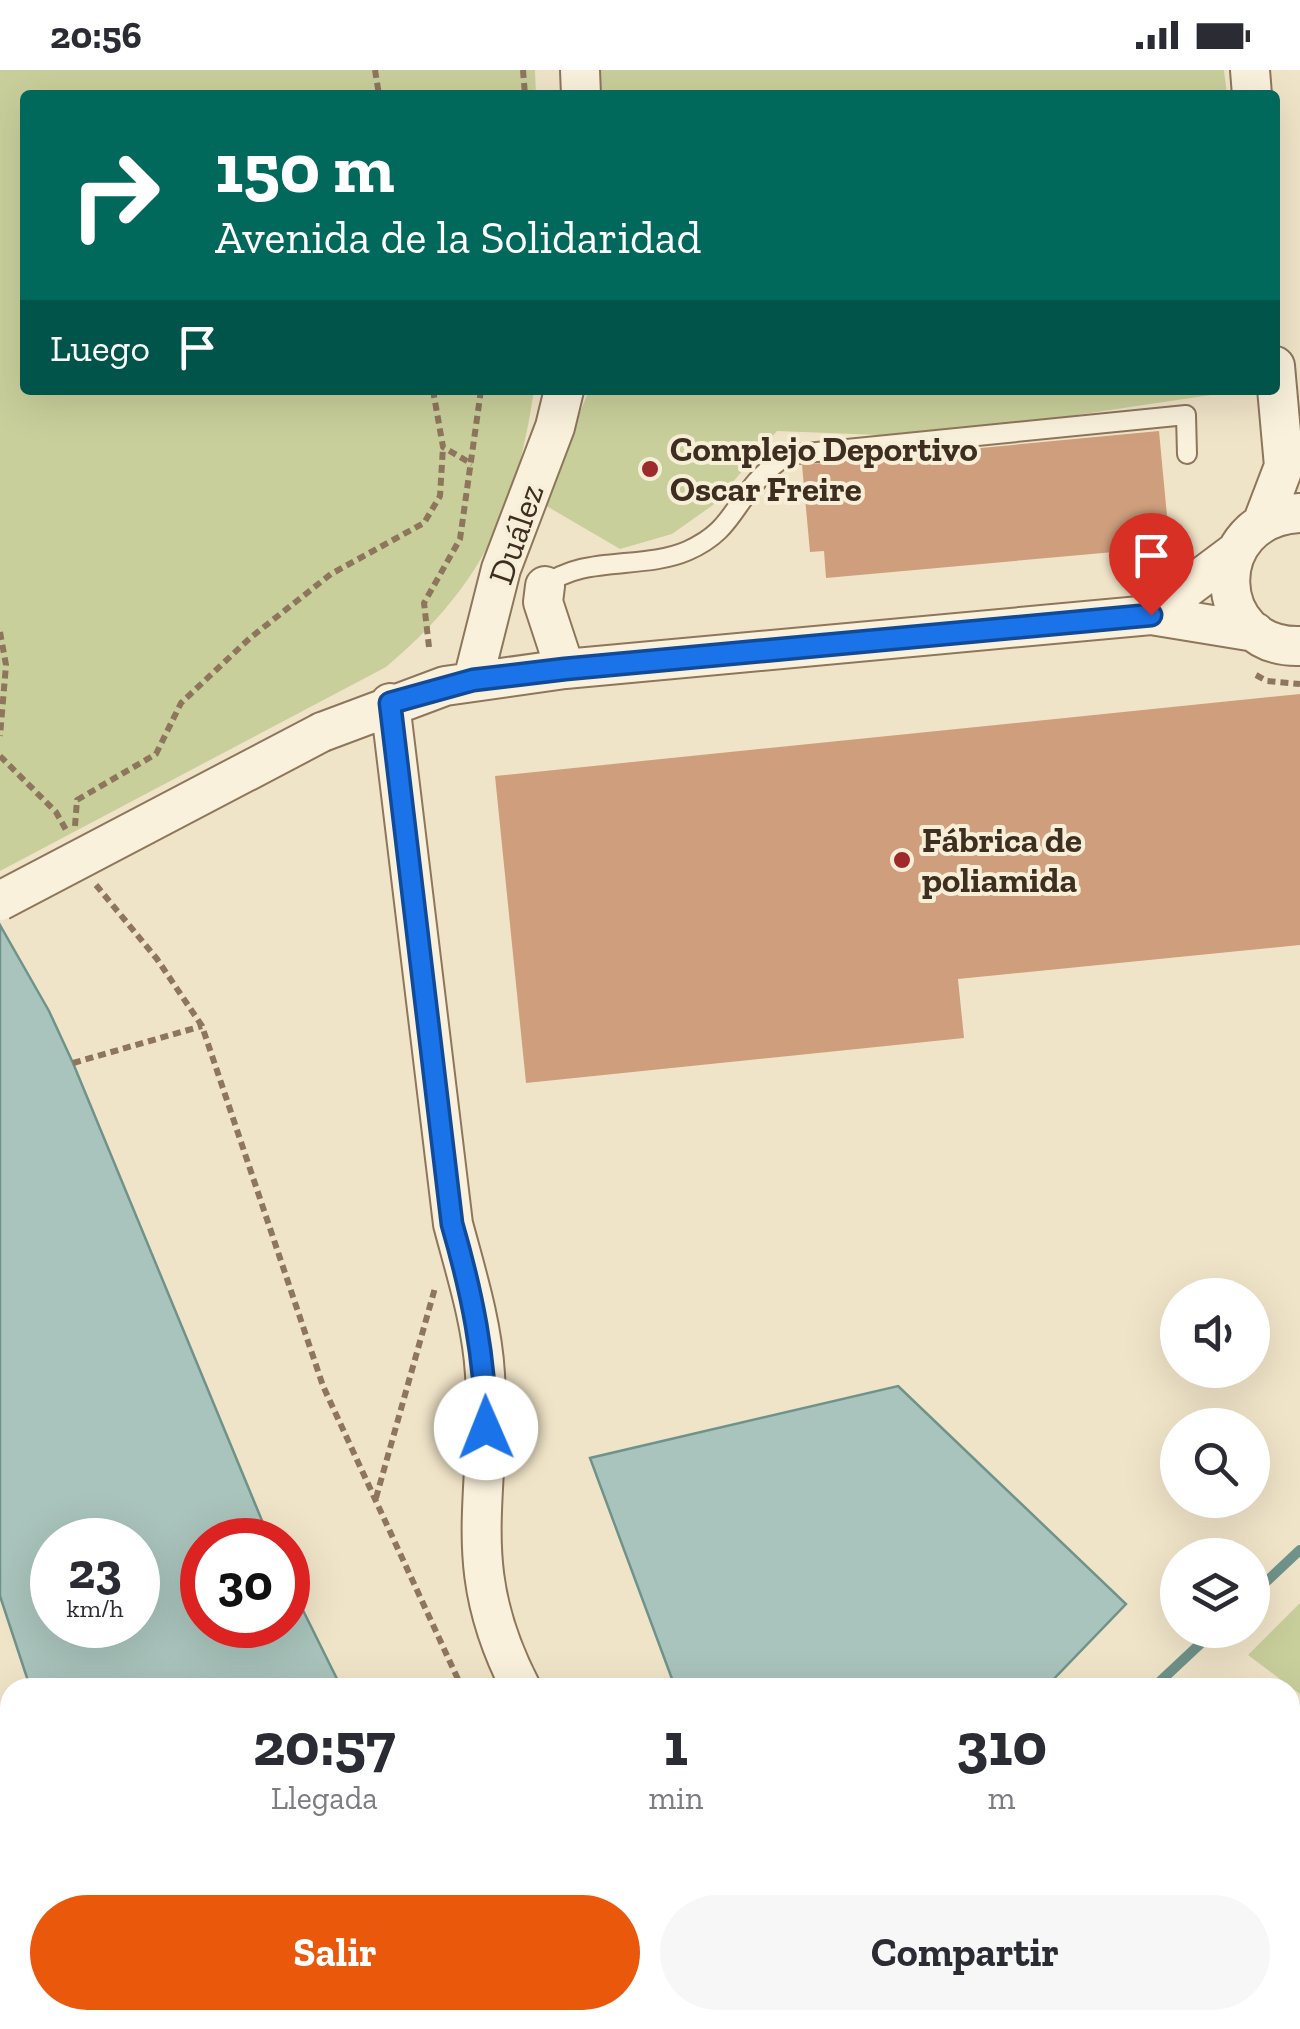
<!DOCTYPE html>
<html lang="es">
<meta charset="utf-8">
<style>
body{margin:0;font-family:"Zilla Slab",serif;background:#f7f7f7;color:#2b2b33;height:100vh;display:flex;flex-direction:column;font-size:38px;white-space:nowrap}
*{box-sizing:border-box;margin:0}
p{font-size:32px;color:#7c7c81}
.icon{flex:none;width:55px;height:55px;fill:none;stroke:currentColor;stroke-width:2;stroke-linecap:round;stroke-linejoin:round}
.map{position:relative;flex:1;overflow:hidden}
.panel{position:absolute;left:0px;top:1608px;width:1300px;height:352px;display:flex;flex-direction:column;background:#fff;border-radius:30px 30px 0 0;box-shadow:0 10px 40px #0002}
.panel>*{flex:none}
.guide{position:absolute;left:20px;top:20px;width:1260px;height:305px;border-radius:10px;box-shadow:0 10px 40px #0002;background:#00695c;color:#fff;overflow:hidden}
.controls{position:absolute;left:1160px;top:1208px;display:grid;gap:20px}
.controls a{display:grid;place-items:center;width:110px;height:110px;border-radius:50%;background:#fff;box-shadow:0 10px 40px #0002;font-size:50px}
.speed{position:absolute;left:30px;top:1448px;display:flex;gap:20px;font-size:50px;font-weight:700;text-align:center}
.speed>*{display:grid;place-content:center;width:130px;height:130px;border-radius:50%;background:#fff;box-shadow:0 10px 40px #0002;line-height:1}
.speed small{font-size:25px;font-weight:400}
.speed .limit{border:15px solid #d22;background:#fff;color:#111}
.pin{position:absolute;display:grid;place-items:center;width:85px;height:85px;color:#fff;margin:-102px -42px;border-radius:50% 50% 50% 0;rotate:-45deg;box-shadow:0 0 10px #0007}
.pin .icon{rotate:45deg}
.me{position:absolute;width:110px;margin:-55px;rotate:359deg;stroke-linejoin:round;filter:drop-shadow(0 0 8px #0008)}
.turn{display:flex;align-items:center;gap:35px;height:210px;padding:0 30px;font-size:45px}
.turn .icon{width:130px;height:130px;stroke-width:2.5}
.turn b{display:block;font-size:70px;line-height:85px}
.then{display:flex;align-items:center;height:95px;padding:0 30px;background:#0003;gap:20px;font-size:38px}
.eta{display:flex;justify-content:space-evenly;align-items:center;height:170px;text-align:center}
.eta b{font-size:60px;font-weight:700;line-height:70px}
.primary-button{display:flex;gap:20px;margin-top:auto;padding:20px 30px}
.primary-button a{flex:1;height:115px;border-radius:60px;background:#ea580c;color:#fff;font-size:40px;font-weight:700;line-height:115px;text-align:center}
.primary-button a+a{background:#f7f7f7;color:#2b2b33}
.status{display:flex;justify-content:space-between;align-items:center;height:70px;padding:0 50px;background:#fff;direction:ltr}
.status svg{height:28px;fill:currentColor}
.map>svg:first-child{display:block}
.green{fill:#c9cf9b}
.water{fill:#a9c4bc;stroke:#6f938a;stroke-width:2.5;fill-rule:evenodd}
.lines{fill:none;stroke-linecap:round;stroke-linejoin:round}
.stream{stroke:#6f938a;stroke-width:10}
.building{fill:#cf9f7d}
.lane-casing{stroke:#8d765c;stroke-width:22}
.street-casing{stroke:#8d765c;stroke-width:42}
.path{stroke:#8d765c;stroke-width:6;stroke-dasharray:8 5;stroke-linecap:butt}
.lane{stroke:#faf1dc;stroke-width:18}
.street{stroke:#faf1dc;stroke-width:38}
.street-bridge-casing{stroke:#8d765c;stroke-width:42;stroke-linecap:butt}
.street-bridge{stroke:#faf1dc;stroke-width:38}
.route-casing{stroke:#114b97;stroke-width:25}
.route{stroke:#1a73e8;stroke-width:18}
.poi-dot{fill:#9e2a2b;stroke:#f7eed8;stroke-width:4}
.labels{text-anchor:middle;dominant-baseline:central;stroke-width:8;stroke-linejoin:round;paint-order:stroke}
.poi-label{font-size:35px;font-weight:bold;fill:#3d2e20;stroke:#f7eed8;text-anchor:start}
.street-label{font-size:35px;fill:#3d2e20;stroke:#f7eed8}
</style>
<div class="status"><b>20:56</b><svg viewBox="0 0 49 12"><path d="M0 12V9h3v3zM5 12V6h3v6zM10 12V3h3v9zM15 12V0h3v12zM26 1h20v11H26zM47 4h2v5h-2z"/></svg></div>
<div class="map">
<svg width="1300" height="1959" viewBox="0 0 1300 1959">
<rect width="100%" height="100%" fill="#f0e4c8"/>
<path class="green" d="M0,0H535L536,25H25V320H534C516,442 481,517 386,597L0,801Z
M593,0H1224L1227,25H594Z
M589,320H1244L1050,349L879,365L777,361L713,435L672,464L620,479L543,434Z
M1300,1533V1624L1248,1585Z"/>
<path class="water" d="M0,855L49,941L73,993L270,1470H202V1555H288V1510L341,1617H30L0,1526ZM52,1470H138V1555H52Z
M898,1316L1126,1534L1046,1617H675L590,1388Z
M1290,1824L1300,1835V1959H950L955,1950H1290Z
M96,1950H490L495,1959H99Z"/>
<g class="lines">
<path class="stream" d="M1252,1525L1300,1480
M1153,1618L1215,1560
M856,1959V1950"/>
</g>
<path class="building" d="M1159,361L1169,467L1113,472L1114,482L826,508L824,481L810,482L802,395Z
M1300,624V875L958,909L964,968L526,1013L495,706Z"/>
<g class="lines">
<g class="lane-casing">
<path id="lane" d="M545,516C581,485 643,500 687,481C728,463 731,441 757,411C765,401 777,393 787,385L1186,345L1187,384"/>
</g>
<g class="street-casing">
<path id="street" d="M580,0L581,25
M1250,0L1252,25
M1300,443C1204,448 1210,579 1300,576
M1263,451L1284,396L1275,296
M545,516L543,532L565,599
M1151,545L1234,483
M473,610L501,499L555,357L564,320
M390,633L453,1154C466,1203 482,1253 485,1304C492,1430 457,1494 521,1618
M322,662L445,616L565,599L1151,545L1255,562
M1290,1747L1300,1756"/>
</g>
<path class="path" d="M375,0L379,25
M523,0L525,25
M433,320L443,377L472,394
M0,562L6,595L0,666
M429,577L424,533L460,469L481,320
M1256,605L1267,611L1300,614
M0,686L56,742L66,760
M75,756L77,730L156,684L181,633L250,568L331,504L424,453L440,426L443,377
M96,815L157,889L202,956L323,1316L462,1618
M73,993L202,956
M376,1428L435,1218
M0,1757L10,1783
M48,1950V1959
M587,1950L592,1959
M689,1950L694,1959"/>
<use href="#lane" class="lane"/>
<use href="#street" class="street"/>
<g class="street-bridge-casing">
<path id="street-bridge" d="M0,831L322,662"/>
</g>
<use href="#street-bridge" class="street-bridge"/>
</g>
<g class="lines">
<g class="route-casing">
<path id="route" d="M486,1358C485,1287 472,1223 452,1154L390,633L473,610L565,599L1151,545"/>
</g>
<use href="#route" class="route"/>
</g>
<g class="poi-dot">
<circle cx="650" cy="399" r="10"/>
<circle cx="902" cy="790" r="10"/>
</g>
<g class="labels">
<g class="poi-label">
<text x="670" y="379">Complejo Deportivo<tspan x="670" dy="40">Oscar Freire</tspan></text>
<text x="922" y="770">Fábrica de<tspan x="922" dy="40">poliamida</tspan></text>
</g>
<g class="street-label">
<text transform="translate(516 464) rotate(-71)">Duález</text>
</g>
</g>
</svg>
<div class="controls">
<a><svg class="icon" aria-label="sound" viewBox="0 0 24 24"><path d="M4 9h4l5-4v14l-5-4H4zM17 9q2 3 0 6"/></svg></a>
<a><svg class="icon" aria-label="search" viewBox="0 0 24 24"><circle cx="10" cy="10" r="6"/><path d="M15 15l6 6"/></svg></a>
<a><svg class="icon" aria-label="layers" viewBox="0 0 24 24"><path d="M12 4l9 5-9 5-9-5zM3 14l9 5 9-5"/></svg></a>
</div>
<div class="speed"><div>23<small>km/h</small></div><div class="limit">30</div></div>
<div class="pin" style="left:1151px;top:545px;background:#d93025"><svg class="icon" aria-label="arrive" viewBox="0 0 24 24"><path d="M6 21V4h12l-3 4 3 4H6"/></svg></div>
<svg class="me" style="left:486px;top:1358px" viewBox="-20 -20 40 40"><circle r="19" fill="#fff"/><path d="M0-13L10 11 0 6-10 11z" fill="#1a73e8"/></svg>
<div class="guide">
<div class="turn"><svg class="icon" aria-label="right" viewBox="0 0 24 24"><path d="M7 20v-9h11M14 6l5 5-5 5"/></svg><div><b>150 m</b>Avenida de la Solidaridad</div></div>
<div class="then">Luego<svg class="icon" aria-label="arrive" viewBox="0 0 24 24"><path d="M6 21V4h12l-3 4 3 4H6"/></svg></div>
</div>
<section class="panel">
<div class="eta">
<div><b>20:57</b><p>Llegada</p></div>
<div><b>1</b><p>min</p></div>
<div><b>310</b><p>m</p></div>
</div>
<div class="primary-button"><a>Salir</a><a>Compartir</a></div>
</section>
</div>
